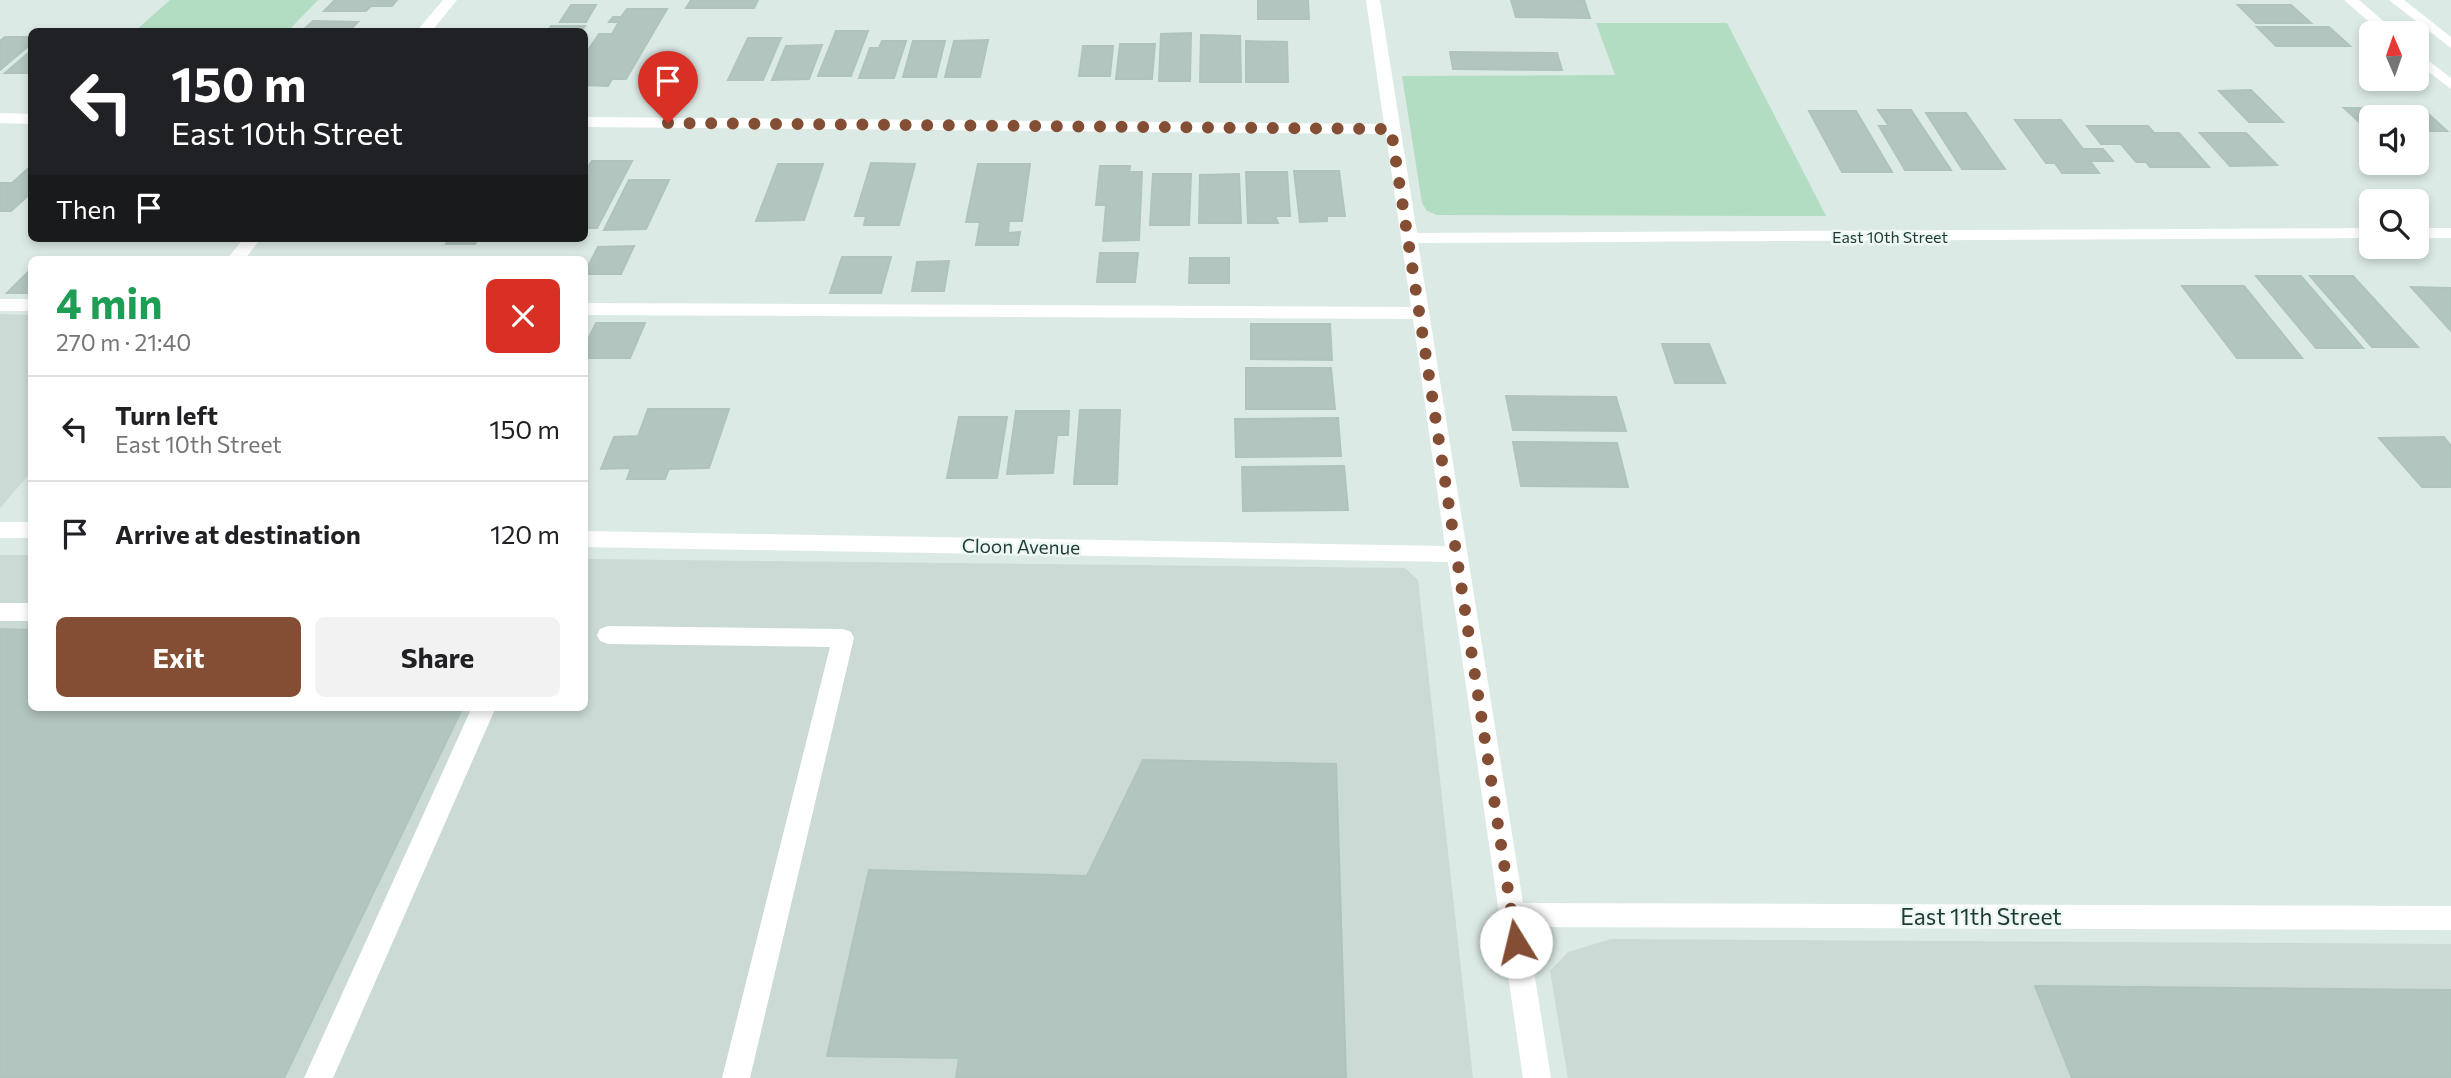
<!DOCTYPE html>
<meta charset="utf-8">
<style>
body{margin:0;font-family:Commissioner,sans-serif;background:#f2f2f2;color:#202124;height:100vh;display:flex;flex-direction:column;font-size:26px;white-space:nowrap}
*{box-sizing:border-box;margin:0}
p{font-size:23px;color:#757577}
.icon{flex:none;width:38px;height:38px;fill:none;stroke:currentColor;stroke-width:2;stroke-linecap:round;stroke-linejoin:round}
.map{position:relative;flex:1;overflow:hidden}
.sheet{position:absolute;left:28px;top:256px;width:560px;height:455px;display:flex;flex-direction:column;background:#fff;border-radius:10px;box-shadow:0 4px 10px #0003}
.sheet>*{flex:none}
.banner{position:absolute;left:28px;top:28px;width:560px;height:214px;border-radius:10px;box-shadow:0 4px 10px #0003;background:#202124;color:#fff;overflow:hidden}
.needle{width:46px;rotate:358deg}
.controls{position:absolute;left:2359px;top:21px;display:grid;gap:14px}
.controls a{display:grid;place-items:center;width:70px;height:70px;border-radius:10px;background:#fff;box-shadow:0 4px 10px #0003;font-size:35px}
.pin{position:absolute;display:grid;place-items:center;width:60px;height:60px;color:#fff;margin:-72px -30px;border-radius:50% 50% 50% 0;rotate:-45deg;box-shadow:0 0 7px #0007}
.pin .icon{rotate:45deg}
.me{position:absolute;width:77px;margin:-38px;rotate:351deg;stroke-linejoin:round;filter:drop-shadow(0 0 5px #0008)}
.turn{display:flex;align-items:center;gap:24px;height:147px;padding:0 28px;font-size:32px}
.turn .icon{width:91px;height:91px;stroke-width:2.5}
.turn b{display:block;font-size:49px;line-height:60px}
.then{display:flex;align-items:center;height:66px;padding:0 28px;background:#0003;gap:14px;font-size:26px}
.round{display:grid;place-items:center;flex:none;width:74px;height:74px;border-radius:10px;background:#f2f2f2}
.headline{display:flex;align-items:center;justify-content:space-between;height:119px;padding:0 28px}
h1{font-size:42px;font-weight:700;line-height:52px;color:#1e9e55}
.button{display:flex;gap:14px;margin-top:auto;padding:14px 28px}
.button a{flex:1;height:80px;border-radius:10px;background:#834e34;color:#fff;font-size:28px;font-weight:700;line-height:80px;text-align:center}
.button a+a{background:#f2f2f2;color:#202124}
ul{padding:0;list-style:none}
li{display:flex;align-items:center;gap:21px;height:105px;padding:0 28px;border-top:2px solid #e0e0e0}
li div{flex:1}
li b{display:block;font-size:26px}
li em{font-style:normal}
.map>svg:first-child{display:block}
.built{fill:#cbdad4}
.green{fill:#b3ddc2}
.building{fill:#b2c5be;stroke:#afc4bd;stroke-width:2}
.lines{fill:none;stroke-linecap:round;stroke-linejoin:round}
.minor{fill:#fff;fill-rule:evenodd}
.route{stroke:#834e34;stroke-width:12;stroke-dasharray:0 21.6}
.labels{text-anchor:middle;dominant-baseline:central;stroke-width:5;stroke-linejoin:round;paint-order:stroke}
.far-street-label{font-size:16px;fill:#1d3a35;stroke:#edf7f3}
.street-label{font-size:19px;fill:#1d3a35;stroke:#edf7f3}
.near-street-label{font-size:23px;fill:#1d3a35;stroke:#edf7f3}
</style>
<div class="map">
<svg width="2451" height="1078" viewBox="0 0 2451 1078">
<rect width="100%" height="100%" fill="#dceae5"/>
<path class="built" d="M0,314L31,315L32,471L0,508Z
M0,555H31L32,707H584L585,559L1405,568L1418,580L1473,1078H0Z
M1611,939L2451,944V1078H1568L1550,971L1568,952Z"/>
<path class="green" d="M170,0H318L288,31H135Z
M1596,23H1727L1826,216L1437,215L1427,211L1422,203L1402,76L1615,75Z"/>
<path class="building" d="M335,0H397L392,6H371L366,11H324Z
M691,0H758L754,8H686Z
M1258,0H1308L1309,19H1258Z
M1511,0H1584L1590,18L1516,17Z
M571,5H596L586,22H560Z
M2238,5H2291L2311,23H2256Z
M627,9H667L626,79H612L608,86L584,85V56L599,34H612L619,22H609L613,17H621Z
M313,21L358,22L349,31L303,30Z
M551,26H585L581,32H547Z
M2257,27H2329L2350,46H2276Z
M836,31H868L851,76H818Z
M1191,33L1190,81H1159L1161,34Z
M1201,35L1240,36L1241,82H1200Z
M5,37H32V43L0,70V41Z
M748,38H781L763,80H728Z
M988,40L980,77H945L954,41Z
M882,41H906L894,78H859L870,48H879Z
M913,41H945L936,77H903Z
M1246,41L1287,42L1288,82H1246Z
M1120,44H1155L1152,79H1116Z
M822,45L809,79L772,80L786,46Z
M1083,46H1113L1110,76H1079Z
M32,50V73H5Z
M1450,52L1557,53L1562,70L1453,69Z
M2251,90L2283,122H2249L2219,91Z
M2344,108H2422L2447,131H2417V117H2371V130H2368Z
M1878,110H1911L1951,170H1905L1879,126H1889Z
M1809,111H1856L1892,172H1842Z
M1926,113H1966L2005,169H1962Z
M2015,120H2061L2083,149H2103L2113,161H2090L2099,173H2062L2055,163H2046Z
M2087,126H2148L2154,133H2179L2209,167H2150L2146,162H2136L2121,144H2101Z
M2200,133H2246L2277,165L2230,166Z
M592,161H632L597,228H584V173Z
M871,163L915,164L899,225H864L866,216H855Z
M778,164H823L804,220L756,221Z
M978,164H1030L1022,221H1009L1008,233L1020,232L1018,245H976L980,222H966Z
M32,165V192L11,211H0V183H12Z
M1100,166H1130L1129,172H1142L1139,240L1103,241L1106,205H1096Z
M1294,171H1339L1345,216H1327V221L1300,222Z
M1246,172H1287L1290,216H1275L1278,223H1248Z
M1153,174H1191L1189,225H1150Z
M1239,174L1241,223H1199L1200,175Z
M629,180H669L646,229L604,230Z
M450,238H478L475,244H446Z
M634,246L621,274H584L598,247Z
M1100,253H1138L1135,282H1097Z
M842,257H891L881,293H830Z
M1190,258H1229V283H1189Z
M949,261L944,291H912L917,262Z
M29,271H32V293H7Z
M2256,276H2301L2363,348H2316Z
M2310,276H2353L2418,347H2372Z
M2182,286H2244L2302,358H2237Z
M2411,287L2451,288V331Z
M596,323H645L630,358H584V348Z
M1251,324H1330L1332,360L1251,359Z
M1662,344H1709L1725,383H1675Z
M1246,368H1331L1335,409H1246Z
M1506,396L1616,397L1626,431L1513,430Z
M648,409H729L709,468L669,469L665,479H627L631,468L601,469L614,437L638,436Z
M1080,410H1120L1117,484H1074Z
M1016,411H1069L1068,435H1057L1053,473L1007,474Z
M959,417H1007L997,478H947Z
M1338,418L1341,456L1236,457L1235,419Z
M2444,437L2451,446V487H2422L2379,438Z
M1513,442L1617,443L1628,487L1521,486Z
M1344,466L1348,510L1243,511L1242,467Z
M0,629L32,630V707H463L284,1078H0Z
M1143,760L1336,764L1346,1078H956L959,1058L827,1056L869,870L1087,876Z
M2035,986L2451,990V1078H2072Z"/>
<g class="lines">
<path class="minor" d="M443,0H457L431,32H416Z
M1366,0H1380L1417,233L2371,228V238L1418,243L1523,903L2451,906V930L1527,927L1551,1078H1523L1448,562L584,547V531L1445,546L1413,319L584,315V303L1411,307L1386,134L584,127V117L1384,124Z
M2344,0H2359L2397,33H2382Z
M2389,0H2404L2451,37V48Z
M2417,52L2451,78V89L2417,63Z
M0,113L32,114V124L0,123Z
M2417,228H2451V238H2417Z
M244,238H261L245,259H227Z
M0,299H32V311H0Z
M0,522H32V538H0Z
M0,603H32V621H0Z
M608,626L843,629L851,632L854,638L750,1078H722L830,647L608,644L600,641L597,635L600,629Z
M472,707H496L333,1078H304Z"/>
</g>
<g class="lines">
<path class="route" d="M668,123L1391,129L1516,942"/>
</g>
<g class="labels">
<g class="far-street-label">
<text x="1890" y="236">East 10th Street</text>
</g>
<g class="street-label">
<text transform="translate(1021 546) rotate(1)">Cloon Avenue</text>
</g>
<g class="near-street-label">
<text x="1981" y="916">East 11th Street</text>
</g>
</g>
</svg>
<div class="controls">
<a><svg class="needle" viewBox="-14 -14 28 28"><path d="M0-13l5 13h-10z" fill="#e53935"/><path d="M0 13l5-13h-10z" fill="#757577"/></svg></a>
<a><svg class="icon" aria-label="sound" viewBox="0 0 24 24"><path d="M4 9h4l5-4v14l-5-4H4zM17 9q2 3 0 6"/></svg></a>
<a><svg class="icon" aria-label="search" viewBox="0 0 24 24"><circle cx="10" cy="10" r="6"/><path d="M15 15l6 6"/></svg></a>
</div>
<div class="pin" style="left:668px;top:123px;background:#d93025"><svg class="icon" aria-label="arrive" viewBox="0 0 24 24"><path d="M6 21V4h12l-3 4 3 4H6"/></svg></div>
<svg class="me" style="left:1516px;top:942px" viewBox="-20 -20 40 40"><circle r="19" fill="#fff"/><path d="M0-13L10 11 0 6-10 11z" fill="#834e34"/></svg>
<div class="banner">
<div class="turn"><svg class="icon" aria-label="left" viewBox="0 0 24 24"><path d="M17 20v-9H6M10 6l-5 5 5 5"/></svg><div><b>150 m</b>East 10th Street</div></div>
<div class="then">Then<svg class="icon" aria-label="arrive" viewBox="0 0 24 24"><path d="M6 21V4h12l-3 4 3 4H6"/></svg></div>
</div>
<section class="sheet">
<div class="headline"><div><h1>4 min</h1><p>270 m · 21:40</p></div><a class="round" style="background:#d93025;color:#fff"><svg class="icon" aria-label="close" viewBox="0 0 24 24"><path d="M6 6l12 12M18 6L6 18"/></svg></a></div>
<ul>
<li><svg class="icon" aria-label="left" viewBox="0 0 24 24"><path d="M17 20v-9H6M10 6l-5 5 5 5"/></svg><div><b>Turn left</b><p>East 10th Street</p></div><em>150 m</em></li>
<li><svg class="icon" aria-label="arrive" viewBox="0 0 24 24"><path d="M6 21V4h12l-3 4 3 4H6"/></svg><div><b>Arrive at destination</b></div><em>120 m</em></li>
</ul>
<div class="button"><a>Exit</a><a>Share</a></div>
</section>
</div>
